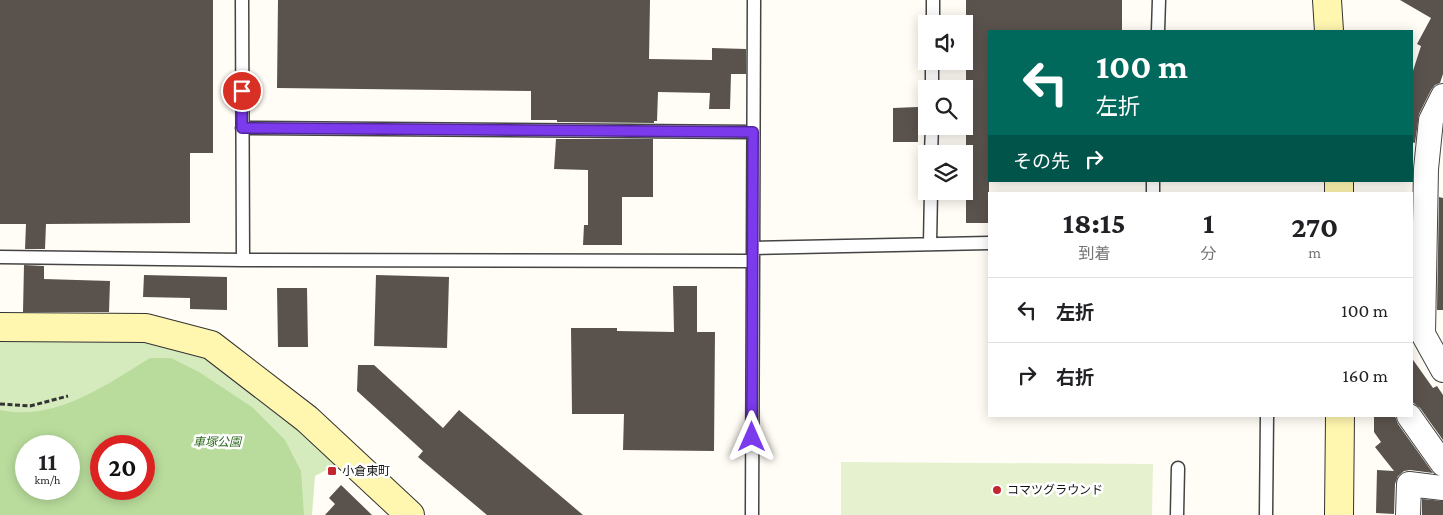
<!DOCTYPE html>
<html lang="ja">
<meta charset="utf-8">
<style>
body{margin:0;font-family:"Crimson Pro","Noto Sans JP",serif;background:#f2f2f2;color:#202124;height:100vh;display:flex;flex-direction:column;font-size:19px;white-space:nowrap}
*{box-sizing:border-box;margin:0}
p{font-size:16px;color:#757577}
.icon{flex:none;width:28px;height:28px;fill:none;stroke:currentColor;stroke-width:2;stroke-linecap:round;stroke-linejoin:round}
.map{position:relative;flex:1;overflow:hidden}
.details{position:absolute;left:988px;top:192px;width:425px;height:225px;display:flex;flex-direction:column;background:#fff;border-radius:0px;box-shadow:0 2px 12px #0003}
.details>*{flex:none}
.banner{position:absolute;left:988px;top:30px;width:425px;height:152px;border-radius:0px;box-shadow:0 2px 12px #0003;background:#00695c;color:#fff;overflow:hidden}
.controls{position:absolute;left:918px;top:15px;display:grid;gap:10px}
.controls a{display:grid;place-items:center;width:55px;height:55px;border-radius:0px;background:#fff;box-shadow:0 2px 12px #0003;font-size:25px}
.speed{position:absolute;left:15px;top:435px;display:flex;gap:10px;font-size:25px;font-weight:700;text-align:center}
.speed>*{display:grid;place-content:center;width:65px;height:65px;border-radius:50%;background:#fff;box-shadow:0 2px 12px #0003;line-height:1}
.speed small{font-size:12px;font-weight:400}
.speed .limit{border:8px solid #d22;background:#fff;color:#111}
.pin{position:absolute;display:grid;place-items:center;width:42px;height:42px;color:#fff;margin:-21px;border:2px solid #fff;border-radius:50%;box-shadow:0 1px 5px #0007}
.me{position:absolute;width:55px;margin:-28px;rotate:0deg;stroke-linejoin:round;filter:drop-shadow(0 0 4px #0008)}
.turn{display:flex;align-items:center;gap:18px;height:105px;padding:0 25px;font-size:22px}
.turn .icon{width:65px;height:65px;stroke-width:2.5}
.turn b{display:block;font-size:35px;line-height:42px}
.then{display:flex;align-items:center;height:48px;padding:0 25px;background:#0003;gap:10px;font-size:19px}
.eta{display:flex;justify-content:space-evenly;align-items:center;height:85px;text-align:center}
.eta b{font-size:30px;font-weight:700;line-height:35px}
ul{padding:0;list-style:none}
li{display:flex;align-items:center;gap:15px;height:65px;padding:0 25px;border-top:1px solid #e0e0e0}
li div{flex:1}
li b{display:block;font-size:19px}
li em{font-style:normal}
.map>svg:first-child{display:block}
.green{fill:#d5ebbd;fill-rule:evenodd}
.forest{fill:#b9dc9c;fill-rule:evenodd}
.pitch{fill:#e6f2cf}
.building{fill:#5a524d}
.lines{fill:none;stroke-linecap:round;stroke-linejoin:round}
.lane-casing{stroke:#444;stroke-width:15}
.street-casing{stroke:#444;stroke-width:26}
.secondary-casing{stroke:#333;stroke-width:30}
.path{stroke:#333;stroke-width:3;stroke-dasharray:5 2.5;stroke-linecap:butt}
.lane{stroke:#fff;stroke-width:12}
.street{stroke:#fff;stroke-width:24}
.secondary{stroke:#fff6b0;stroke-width:28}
.route-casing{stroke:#51269a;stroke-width:12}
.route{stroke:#7c3aed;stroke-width:9}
.poi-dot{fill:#c4262e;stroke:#fff;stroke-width:2}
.labels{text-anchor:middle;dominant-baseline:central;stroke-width:5;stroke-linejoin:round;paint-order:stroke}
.park-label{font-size:12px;font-style:italic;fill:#2f6b1f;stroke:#fff}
.poi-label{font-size:12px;fill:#111;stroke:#fff;text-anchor:start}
</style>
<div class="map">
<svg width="1443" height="515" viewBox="0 0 1443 515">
<rect width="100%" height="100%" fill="#fffdf5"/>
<path class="green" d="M0,333L173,335L349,458L315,476L312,515H0ZM26,446H69V489H26ZM101,446H144V489H101Z"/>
<path class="forest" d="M150,358H171L199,372L252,407L285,440L301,471L304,515H0V410C55,422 106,385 150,358ZM26,446H69V489H26ZM101,446H144V489H101Z"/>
<path class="pitch" d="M841,462L1153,464L1152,515H841Z"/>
<path class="building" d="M0,0H213V153H190V223L46,224L45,249H25L26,224H0Z
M278,0H650L649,59L712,60V48L746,49V74H731L730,109H709L710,93L658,92L657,121H654V123L557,122V120H531V91L277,88Z
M966,0H1122V31H989V223H966Z
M1400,0H1443V74L1440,83L1435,85L1431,90L1419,114L1415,143L1411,142V77L1421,46L1417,44L1431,18Z
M918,107V142H893V108Z
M556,139H653V197H622V245H583L584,225H588V170L554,169Z
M1439,197L1443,198V310H1437Z
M24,265L44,266V279L110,281L109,312H23Z
M144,275L227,277V310L190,309V298L143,297Z
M376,275L449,277L447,348L374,346Z
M673,286H697V332H715L714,451L623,450L624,414H572L571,328H617V331L674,332Z
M277,288H307L308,347H278Z
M1411,357L1433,388L1437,386L1443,395V440L1420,408L1411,401Z
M358,365H374L443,428L459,410L583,515H487L418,457L423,451L357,391Z
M1374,416H1395L1398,424L1433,473L1410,470L1404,471L1398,476L1395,484L1394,514L1376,513L1377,470L1394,471L1375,447L1381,442L1374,432Z
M341,485L372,515H325L335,504L329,498Z
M1422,499L1443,501V515H1422Z"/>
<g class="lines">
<g class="lane-casing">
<path id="lane" d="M242,0L243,260
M933,24V0
M1158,31L1159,0
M932,89V61
M242,128L753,132
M931,154L932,126
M1153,194V181
M930,244L931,191
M753,248L989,243
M0,257L243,260L753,261
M752,515L754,0
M1177,515L1178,468
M1266,515L1267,416"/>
</g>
<g class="street-casing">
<path id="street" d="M1443,96L1431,120L1426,169L1423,334L1443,370
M1409,416L1443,464
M1408,515L1409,484L1443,488"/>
</g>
<g class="secondary-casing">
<path id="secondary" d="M1327,0L1329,31
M1339,181V194
M0,327L146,328L211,345L307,419L410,515
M1339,515L1340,416"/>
</g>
<path class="path" d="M0,404L30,406L68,396"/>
<use href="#lane" class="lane"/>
<use href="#street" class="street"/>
<use href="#secondary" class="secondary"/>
</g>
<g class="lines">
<g class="route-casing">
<path id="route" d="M242,91V128L753,132L752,437"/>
</g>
<use href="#route" class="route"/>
</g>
<g class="poi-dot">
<rect x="327" y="466" width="10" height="10" rx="2.5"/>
<circle cx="997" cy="490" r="5"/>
</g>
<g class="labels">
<g class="park-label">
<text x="217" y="442">車塚公園</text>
</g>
<g class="poi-label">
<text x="342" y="471">小倉東町</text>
<text x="1007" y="490">コマツグラウンド</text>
</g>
</g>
</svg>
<div class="controls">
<a><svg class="icon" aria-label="sound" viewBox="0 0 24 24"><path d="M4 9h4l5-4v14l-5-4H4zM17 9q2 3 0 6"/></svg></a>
<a><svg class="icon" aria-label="search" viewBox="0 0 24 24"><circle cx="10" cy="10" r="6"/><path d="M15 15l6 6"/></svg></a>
<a><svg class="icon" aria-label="layers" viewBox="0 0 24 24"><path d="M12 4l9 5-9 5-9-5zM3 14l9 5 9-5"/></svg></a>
</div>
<div class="speed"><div>11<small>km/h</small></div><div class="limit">20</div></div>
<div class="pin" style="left:242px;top:91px;background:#d93025"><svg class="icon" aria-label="arrive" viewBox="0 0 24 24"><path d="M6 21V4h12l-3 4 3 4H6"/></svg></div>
<svg class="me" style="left:752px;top:437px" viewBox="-20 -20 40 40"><path d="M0-17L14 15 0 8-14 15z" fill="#7c3aed" stroke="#fff" stroke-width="4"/></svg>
<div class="banner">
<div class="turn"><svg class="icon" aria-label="left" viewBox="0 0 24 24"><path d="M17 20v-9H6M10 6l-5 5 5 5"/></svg><div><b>100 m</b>左折</div></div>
<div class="then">その先<svg class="icon" aria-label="right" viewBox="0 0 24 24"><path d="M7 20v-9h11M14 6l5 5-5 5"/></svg></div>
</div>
<section class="details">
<div class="eta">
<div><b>18:15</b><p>到着</p></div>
<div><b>1</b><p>分</p></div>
<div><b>270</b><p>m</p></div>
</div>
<ul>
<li><svg class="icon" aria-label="left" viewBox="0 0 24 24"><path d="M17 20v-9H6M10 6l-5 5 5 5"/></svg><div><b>左折</b></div><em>100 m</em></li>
<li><svg class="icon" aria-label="right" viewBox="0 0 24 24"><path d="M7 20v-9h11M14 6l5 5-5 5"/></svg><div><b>右折</b></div><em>160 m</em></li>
</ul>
</section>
</div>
